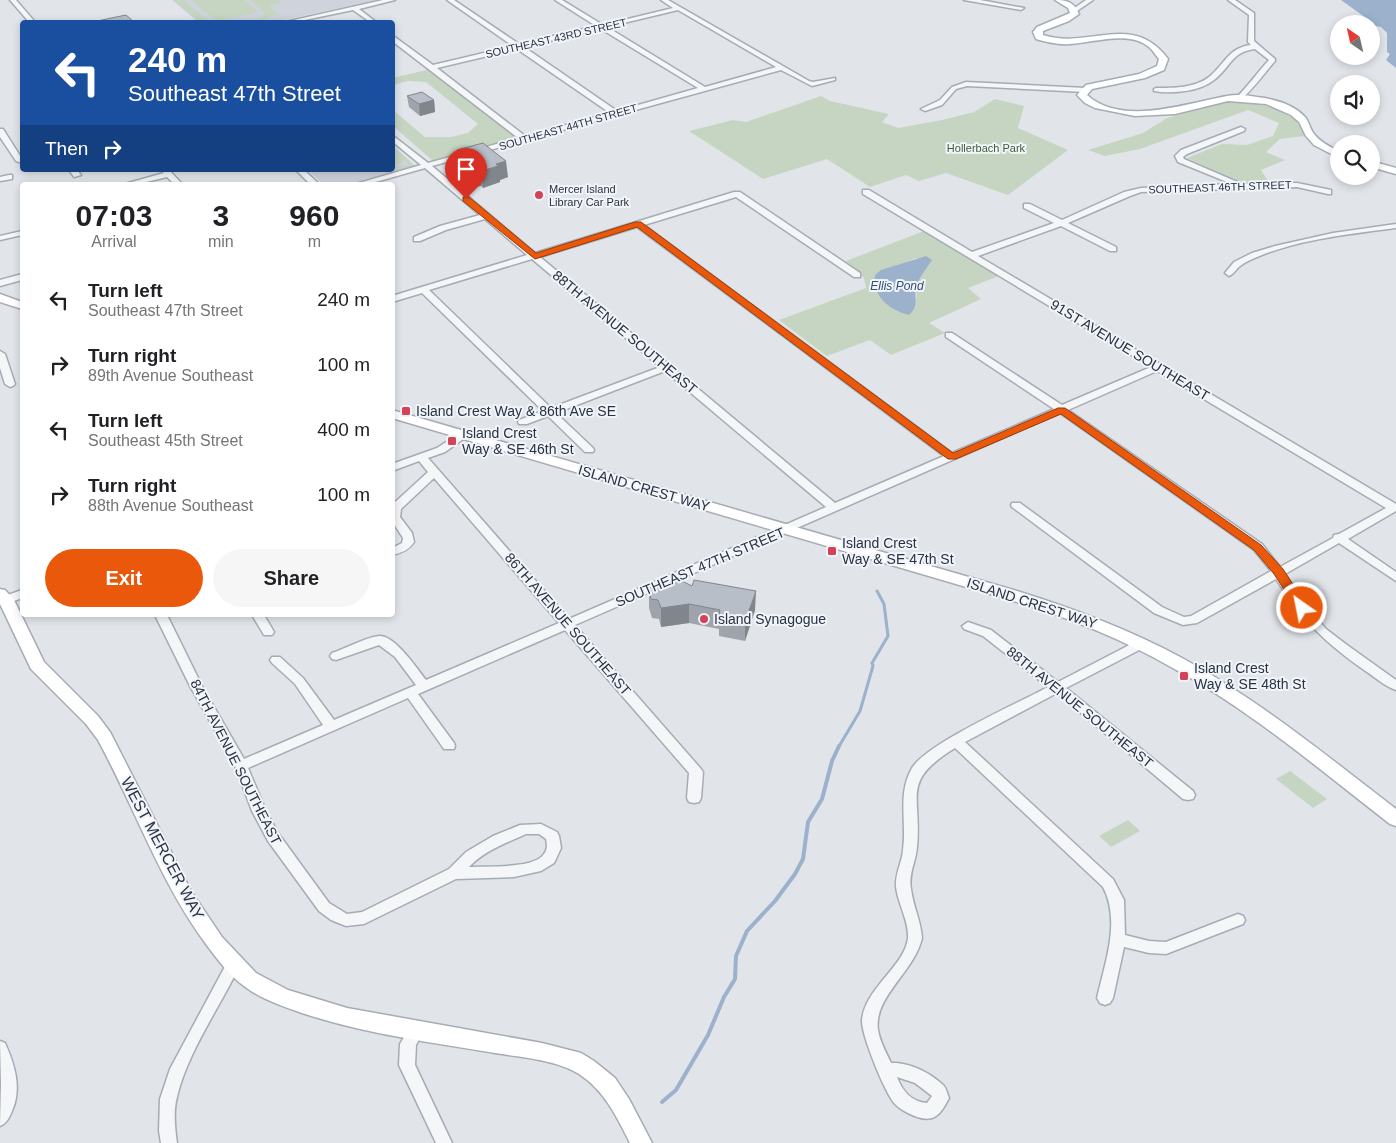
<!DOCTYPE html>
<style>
body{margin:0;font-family:Arial,sans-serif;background:#f6f6f6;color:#202124;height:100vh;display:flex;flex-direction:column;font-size:19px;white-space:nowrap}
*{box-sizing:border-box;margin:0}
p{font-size:16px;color:#757577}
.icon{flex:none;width:28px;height:28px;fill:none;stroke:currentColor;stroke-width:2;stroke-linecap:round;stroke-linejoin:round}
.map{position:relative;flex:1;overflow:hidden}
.drawer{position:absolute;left:20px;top:182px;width:375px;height:435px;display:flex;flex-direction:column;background:#fff;border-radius:5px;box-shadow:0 2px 8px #0003}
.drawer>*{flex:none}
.banner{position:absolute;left:20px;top:20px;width:375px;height:152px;border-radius:5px;box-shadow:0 2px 8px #0003;background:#1a4fa0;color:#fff;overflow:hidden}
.needle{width:32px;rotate:326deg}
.controls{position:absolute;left:1330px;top:15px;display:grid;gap:10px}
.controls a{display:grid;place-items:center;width:50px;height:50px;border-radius:50%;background:#fff;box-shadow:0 2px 8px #0003;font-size:25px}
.pin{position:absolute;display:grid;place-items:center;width:42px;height:42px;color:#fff;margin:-51px -21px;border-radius:50% 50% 50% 0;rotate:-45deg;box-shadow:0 0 5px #0007}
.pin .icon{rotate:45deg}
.me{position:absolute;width:55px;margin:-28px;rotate:327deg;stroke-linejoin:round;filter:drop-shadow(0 0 4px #0008)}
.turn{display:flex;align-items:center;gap:18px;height:105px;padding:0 25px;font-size:22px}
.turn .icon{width:65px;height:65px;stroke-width:2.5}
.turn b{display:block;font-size:35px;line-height:42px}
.then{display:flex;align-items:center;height:48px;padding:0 25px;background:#0003;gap:10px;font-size:19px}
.eta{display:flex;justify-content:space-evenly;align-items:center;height:85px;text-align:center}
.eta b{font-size:30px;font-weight:700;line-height:35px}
.action{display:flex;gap:10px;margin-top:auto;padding:10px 25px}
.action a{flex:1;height:58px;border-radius:30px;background:#ea580c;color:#fff;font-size:20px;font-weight:700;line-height:58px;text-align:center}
.action a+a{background:#f6f6f6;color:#202124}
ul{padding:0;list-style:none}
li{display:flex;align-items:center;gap:15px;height:65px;padding:0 25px}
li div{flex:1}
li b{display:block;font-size:19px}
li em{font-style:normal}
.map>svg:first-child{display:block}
</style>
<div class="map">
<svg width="1396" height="1143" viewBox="0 0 1396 1143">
<rect width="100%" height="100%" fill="#e1e5ea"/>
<!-- built -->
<g fill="#cfd4dc">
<path d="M172 0H377L273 22H198Z"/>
<path d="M393 146 415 166 346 185H324L308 170H392Z"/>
</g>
<!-- green -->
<g fill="#c6d5c2" fill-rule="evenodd">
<path d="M173 0H184L210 22H199Z"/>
<path d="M191 0H244L259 12 216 21Z"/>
<path d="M251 0H278L282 3 269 6 279 14C268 16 263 23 251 22L261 18 264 13Z"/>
<path d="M431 69 518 138 433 161 393 126V110L425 137H451L468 133 478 124 426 82 408 81 393 85 392 78Z"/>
<path d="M821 96 830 101 889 114 882 122 898 128 942 120 974 112 995 99 1024 106 1018 128 1068 150 1008 195 946 173 919 181 906 175 870 187 827 159 763 179 689 131 733 120 746 122Z"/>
<path d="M1249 101 1274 108 1295 119 1305 136 1280 139 1266 152 1285 160 1261 170 1268 181 1241 182 1187 158 1222 144 1247 145 1273 136 1279 123 1248 110 1140 149 1105 156 1088 150 1143 133 1167 118 1225 102Z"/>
<path d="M393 146 415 166 386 172 384 170H392L393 167 410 165 405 160 402 161V163L393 166Z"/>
<path d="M924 231 999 276 968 288 981 299 929 323 945 333 891 355 870 340 827 356 779 320 866 288 864 278 846 261ZM916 258 931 261C923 272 914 285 917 299L896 267Z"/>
<path d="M1290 771 1327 799 1313 808 1276 779Z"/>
<path d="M1128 820 1140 831 1111 847 1099 836Z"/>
</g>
<!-- water -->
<g fill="#9bb1cc">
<path d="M1341 0H1396V68L1386 60 1390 54 1387 52V33L1381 27 1371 25 1369 20Z"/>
<path d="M926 256 932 260C926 269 918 279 916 289 914 300 919 306 909 315 890 310 872 297 875 275L881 270Z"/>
</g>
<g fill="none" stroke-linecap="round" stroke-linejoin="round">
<!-- stream-far1 -->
<path stroke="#9bb1cc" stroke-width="3" d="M838 748 860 711 873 666 872 663 888 636 884 604 877 591"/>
<!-- stream -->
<path stroke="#9bb1cc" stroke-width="4" d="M662 1102 676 1090 708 1035 724 997 735 979 736 956 747 931 775 901 795 874 803 859 808 822 822 799 832 761 839 746"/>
<!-- street casing -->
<g stroke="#a6acb5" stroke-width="3">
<g id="street">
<path d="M10 0H16L35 22H29Z"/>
<path d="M383 0H395L359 9 376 22H370L353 10 295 22H285Z"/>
<path d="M447 0H454L519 44 596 26 555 0H562L603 25 673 8 661 0H668L809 81 813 82 835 78V80L812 86 781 70 432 166 535 253 734 192H740L860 273V277H854L736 197 644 225 952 453 1054 409 946 337V333H952L1062 405 1151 367 863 194V190H869L972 252 1054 223 1024 208V204H1030L1062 220 1124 192 1141 188 1232 184 1178 162 1175 156 1181 150 1241 127 1245 129 1244 131 1187 154 1183 157 1184 159 1242 184 1297 183 1331 190V194H1328L1297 187 1141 192 1130 196 1068 223 1116 247V251H1110L1061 226 978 256 1396 504V511L1348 539 1396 572V581L1339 543 1285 574 1310 610 1326 629 1347 645 1396 680V690C1386 687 1376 678 1367 672 1324 642 1304 622 1276 579L1197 623 1183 625 1154 613 1012 507 1011 505 1012 503H1020L1162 607 1184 617 1191 616 1271 571 1254 550 1060 413 575 625 701 769 703 772 701 798 699 802 694 803 689 802 687 798 689 773 565 630 418 694 454 743 455 746 454 749H444L408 698 248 768 266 811 278 833 329 903 347 914 362 912 449 869 466 852 493 836 520 825 541 824 557 832 559 836 561 848 556 859 554 863 541 871 514 877 456 879 364 924 346 926 331 920 319 911 268 841 252 811 235 766 190 686 155 615H167L202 686 244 759 323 725 295 684 272 663 270 660 272 657H280L303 678 334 720 416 685 395 657 379 645 336 660 332 659 330 656 332 653C347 648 364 638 379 636 394 634 418 670 426 680L559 623 434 478 401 509 400 517 412 533 414 542C409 550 402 553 392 555V548L402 543 403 538 392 521V505L428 472 419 461 392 471V464L437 448 460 433H468L469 435 445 452 428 458 569 619 826 507 665 371 556 413 593 448 594 450 593 452H585L548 416 527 424H519L518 422 519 420 543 411 422 293 392 302V296L527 255 485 219 446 230 420 241H414V237L440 226 480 215 425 168 365 185H352L421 165 392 141V135L428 163 518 138 392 41V35L433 65 513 46ZM678 10 776 67 705 87 607 27ZM601 29 698 88 617 111 524 47ZM517 49 610 113 525 136 437 68ZM637 227 944 456 835 503 540 257ZM532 259 660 367 551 408 429 290ZM1157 371 1386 508 1339 534 1334 535 1333 538 1280 567 1262 544 1068 410ZM526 834H539L546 839C547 844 548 849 544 854 534 869 487 866 469 867 484 851 506 843 526 834Z"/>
<path d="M964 0H980L1024 8 1021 10Z"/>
<path d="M1086 0H1093L1077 11H1073V9Z"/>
<path d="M1228 0H1235L1254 13V41L1275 59V61C1266 71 1249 95 1239 100L1237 99V97C1248 86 1258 72 1269 60L1255 49C1231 52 1231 67 1214 80 1199 92 1171 94 1154 91V89L1156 88C1173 88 1195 88 1209 77 1224 65 1229 47 1251 45L1248 42 1249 15Z"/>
<path d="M966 82 1085 88 1088 90 1085 92 967 86 956 89 942 105 925 111 921 109 940 100 952 87Z"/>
<path d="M0 129H3L22 159V163L16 161 0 137Z"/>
<path d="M69 170H77L81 175 74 177Z"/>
<path d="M161 170H169L183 185H175L167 177 134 185H121L164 173Z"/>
<path d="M296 170H304L320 185H311Z"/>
<path d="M9 175H12V179L0 181V177Z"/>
<path d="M1396 224V228C1350 234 1300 239 1257 257 1252 259 1245 262 1240 266 1236 269 1234 274 1229 276L1225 273 1234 262 1252 253 1275 246 1333 233Z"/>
<path d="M22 231V235L0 240V236Z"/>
<path d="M22 274V280L0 286V280Z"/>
<path d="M0 351 5 354 15 384 13 386 10 387 5 384 0 368Z"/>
<path d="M22 590V598L6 604 0 600 2 597Z"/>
<path d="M252 615H264L274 632 272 635H264Z"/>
<path d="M968 622 991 630 1058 682 1137 641H1145L1147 644 1145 647 1066 688 1193 791 1195 795 1193 799 1188 800 1183 799 1057 693 965 742 1113 879 1124 900 1125 935 1149 941 1166 942 1238 914 1243 916 1245 920 1243 924 1166 954 1149 953 1124 947 1113 998 1110 1003 1105 1005 1100 1003 1097 998C1105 963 1121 921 1103 887L955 748C900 782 922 794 917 847 916 862 908 874 911 889 913 906 921 921 922 938 915 971 873 997 878 1030 880 1042 886 1052 891 1063 908 1062 929 1072 942 1084 946 1087 947 1093 949 1098 946 1104 941 1113 936 1116 925 1124 903 1112 895 1104 885 1093 861 1034 862 1020 865 988 905 966 908 938 909 921 898 904 896 887 895 873 902 863 903 850 907 822 897 794 912 768 928 743 1018 703 1048 687L983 636 964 629 962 626ZM897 1077 915 1083 932 1096 927 1103C912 1102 902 1091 897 1077Z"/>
<path d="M234 957 239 959 241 963C221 1005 187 1053 177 1097 173 1111 175 1129 177 1143H161L159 1131 160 1099 170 1069 229 959Z"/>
<path d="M415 1025 420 1027 423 1032 416 1045 415 1065 452 1143H436L399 1065 400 1044 410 1027Z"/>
<path d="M0 1041 5 1043C15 1065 22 1089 12 1111 9 1118 7 1123 0 1126L1 1083Z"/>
</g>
</g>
<!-- secondary casing -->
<g stroke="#a6acb5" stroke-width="3">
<g id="secondary">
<path d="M1055 0C1067 0 1074 2 1079 14L1069 21 1043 31V35C1089 50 1132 11 1168 59L1164 70 1145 78 1092 89 1087 95C1123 127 1187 103 1227 96 1236 94 1247 95 1257 97 1274 99 1293 104 1305 117 1309 122 1310 129 1314 134 1320 142 1330 147 1339 151V158L1314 145 1306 136 1299 122 1291 115 1266 104 1228 101 1175 114 1135 116 1095 108 1085 103 1077 95 1086 85 1139 74 1157 66 1159 59C1156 56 1153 50 1149 47 1128 30 1094 43 1070 44 1058 45 1047 42 1036 39L1033 32 1037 27 1070 13 1068 8Z"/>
<path d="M1371 161 1396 168V174L1371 167Z"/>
<path d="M0 294 22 302V309L0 302Z"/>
<path d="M392 410 1017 591C1075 609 1130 630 1182 658 1259 700 1327 756 1396 809V826L1390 824C1319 769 1250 710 1171 667 1119 637 1064 616 1007 599L392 418Z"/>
<path d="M0 589 5 590 14 600 44 662 98 716 110 732 191 891 222 937 256 973 288 990 347 1008 542 1043 581 1053 594 1061 615 1078 629 1099 652 1143H630C617 1117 604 1090 579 1074 558 1060 520 1057 495 1053 430 1042 365 1034 302 1013 282 1006 261 999 244 986 229 975 217 959 206 944 160 882 135 808 98 740L86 724 31 669 0 604Z"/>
</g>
</g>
<!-- street -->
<use href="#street" fill="#f4f6f8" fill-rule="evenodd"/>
<!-- secondary -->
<use href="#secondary" fill="#fff" fill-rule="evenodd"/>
</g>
<!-- wall -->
<g fill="#9ea3ac">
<path d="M407 96 434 100 435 112 420 116 409 107Z"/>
<path d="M457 150 508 177 500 180V182L483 188 481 186 471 187 455 175 452 154 457 152Z"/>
<path d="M666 582 692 586 755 610 745 641 719 636V629L689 623 661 627 659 619 652 618 649 608V589Z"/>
</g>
<!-- shaded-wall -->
<g fill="#81858c">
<path d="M434 100 435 112 420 116 419 104Z"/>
<path d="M506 161 508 177 500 180V182L483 188 482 171 496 164Z"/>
<path d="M479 169 481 186 471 187 470 171Z"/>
<path d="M756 591 755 610 745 641V622Z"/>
<path d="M689 604V623L661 627V608Z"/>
</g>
<!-- building -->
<g fill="#b8bec8" stroke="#81858c">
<path d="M126 15 134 22H99L97 21Z"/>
<path d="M422 92 434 100 419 104 407 96Z"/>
<path d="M483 143 506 161 496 164 498 166 482 171 479 169 470 171 453 159 457 158 452 154 459 152 457 150Z"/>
<path d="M674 577 692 586 694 580 756 591 745 622 719 617 720 610 689 604 661 608 658 600 651 599 649 589 659 581 666 582Z"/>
</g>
<!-- route -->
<path fill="#ea580c" stroke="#983908" d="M463 197H469L536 253 635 222H641L953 453 1058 408H1065L1261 545 1283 569 1308 608 1306 611H1298L1274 574 1254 550 1061 414 956 459H948L637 227 535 259 463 201Z"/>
<!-- markers -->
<g fill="#d34255" stroke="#f1f4f8" stroke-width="2">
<circle cx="539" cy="195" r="5"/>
<rect x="401" y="406" width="10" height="10" rx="2.5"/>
<rect x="447" y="436" width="10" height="10" rx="2.5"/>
<rect x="827" y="546" width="10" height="10" rx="2.5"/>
<circle cx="704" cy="619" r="5"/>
<rect x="1179" y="671" width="10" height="10" rx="2.5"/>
</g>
<g text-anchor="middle" stroke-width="4" stroke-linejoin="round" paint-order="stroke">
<!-- far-street labels -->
<g font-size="11" fill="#293243" stroke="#f1f4f8">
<text transform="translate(556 38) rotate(-13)" y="4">SOUTHEAST 43RD STREET</text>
<text transform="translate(568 127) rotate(-16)" y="4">SOUTHEAST 44TH STREET</text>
<text transform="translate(1220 187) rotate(-2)" y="4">SOUTHEAST 46TH STREET</text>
</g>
<!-- far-park labels -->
<g font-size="11" fill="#3c5f36" stroke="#f1f4f8">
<text x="986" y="152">Hollerbach Park</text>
</g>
<!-- far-poi labels -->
<g font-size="11" fill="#293243" stroke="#f1f4f8" text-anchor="start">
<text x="549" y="193">Mercer Island<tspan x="549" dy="13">Library Car Park</tspan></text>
</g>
<!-- far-water labels -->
<g font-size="12" font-style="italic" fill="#314f79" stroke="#f1f4f8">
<text x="897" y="290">Ellis Pond</text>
</g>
<!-- street labels -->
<g font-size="14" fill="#293243" stroke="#f1f4f8">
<text transform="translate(625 332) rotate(40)" y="5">88TH AVENUE SOUTHEAST</text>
<text transform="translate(1130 350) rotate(31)" y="5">91ST AVENUE SOUTHEAST</text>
<text transform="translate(644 488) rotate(16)" y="5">ISLAND CREST WAY</text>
<text transform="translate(700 567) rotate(-23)" y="5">SOUTHEAST 47TH STREET</text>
<text transform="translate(1032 603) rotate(18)" y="5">ISLAND CREST WAY</text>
<text transform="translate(568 624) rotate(49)" y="5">86TH AVENUE SOUTHEAST</text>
<text transform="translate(1080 707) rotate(39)" y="5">88TH AVENUE SOUTHEAST</text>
<text transform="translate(236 762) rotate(63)" y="5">84TH AVENUE SOUTHEAST</text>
</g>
<!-- poi labels -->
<g font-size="14" fill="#293243" stroke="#f1f4f8" text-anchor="start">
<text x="416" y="416">Island Crest Way &amp; 86th Ave SE</text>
<text x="462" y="438">Island Crest<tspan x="462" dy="16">Way &amp; SE 46th St</tspan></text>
<text x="842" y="548">Island Crest<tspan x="842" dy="16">Way &amp; SE 47th St</tspan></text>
<text x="714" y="624">Island Synagogue</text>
<text x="1194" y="673">Island Crest<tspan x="1194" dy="16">Way &amp; SE 48th St</tspan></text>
</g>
<!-- near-street labels -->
<g font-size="16" fill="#293243" stroke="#f1f4f8">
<text transform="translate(163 848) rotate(62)" y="6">WEST MERCER WAY</text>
</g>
</g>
</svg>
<div class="controls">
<a><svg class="needle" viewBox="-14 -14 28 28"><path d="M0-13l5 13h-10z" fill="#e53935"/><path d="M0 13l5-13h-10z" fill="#757577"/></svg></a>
<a><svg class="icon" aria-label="sound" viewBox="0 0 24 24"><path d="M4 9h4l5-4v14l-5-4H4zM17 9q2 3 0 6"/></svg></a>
<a><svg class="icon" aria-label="search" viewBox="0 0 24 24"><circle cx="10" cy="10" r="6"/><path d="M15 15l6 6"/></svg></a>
</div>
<div class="pin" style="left:466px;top:199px;background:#d93025"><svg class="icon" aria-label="arrive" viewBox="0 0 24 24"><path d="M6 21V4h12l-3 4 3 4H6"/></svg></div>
<svg class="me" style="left:1302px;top:608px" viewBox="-20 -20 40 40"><circle r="17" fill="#ea580c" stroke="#fff" stroke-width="3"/><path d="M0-11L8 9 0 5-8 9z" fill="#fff"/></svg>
<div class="banner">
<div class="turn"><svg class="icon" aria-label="left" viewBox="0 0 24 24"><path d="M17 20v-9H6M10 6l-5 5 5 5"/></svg><div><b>240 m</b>Southeast 47th Street</div></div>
<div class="then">Then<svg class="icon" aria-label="right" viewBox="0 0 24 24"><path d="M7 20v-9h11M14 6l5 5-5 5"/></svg></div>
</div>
<section class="drawer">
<div class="eta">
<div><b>07:03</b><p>Arrival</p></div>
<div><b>3</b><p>min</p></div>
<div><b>960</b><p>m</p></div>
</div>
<ul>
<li><svg class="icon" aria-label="left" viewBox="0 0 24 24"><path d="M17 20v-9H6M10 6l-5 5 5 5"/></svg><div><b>Turn left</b><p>Southeast 47th Street</p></div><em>240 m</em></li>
<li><svg class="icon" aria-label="right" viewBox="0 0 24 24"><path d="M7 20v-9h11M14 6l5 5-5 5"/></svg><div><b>Turn right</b><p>89th Avenue Southeast</p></div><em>100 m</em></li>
<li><svg class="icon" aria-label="left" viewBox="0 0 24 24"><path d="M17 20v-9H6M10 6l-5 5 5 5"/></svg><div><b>Turn left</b><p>Southeast 45th Street</p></div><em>400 m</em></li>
<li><svg class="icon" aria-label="right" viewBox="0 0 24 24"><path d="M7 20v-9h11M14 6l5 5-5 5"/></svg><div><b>Turn right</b><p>88th Avenue Southeast</p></div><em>100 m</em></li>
</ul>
<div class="action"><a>Exit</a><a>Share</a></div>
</section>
</div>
